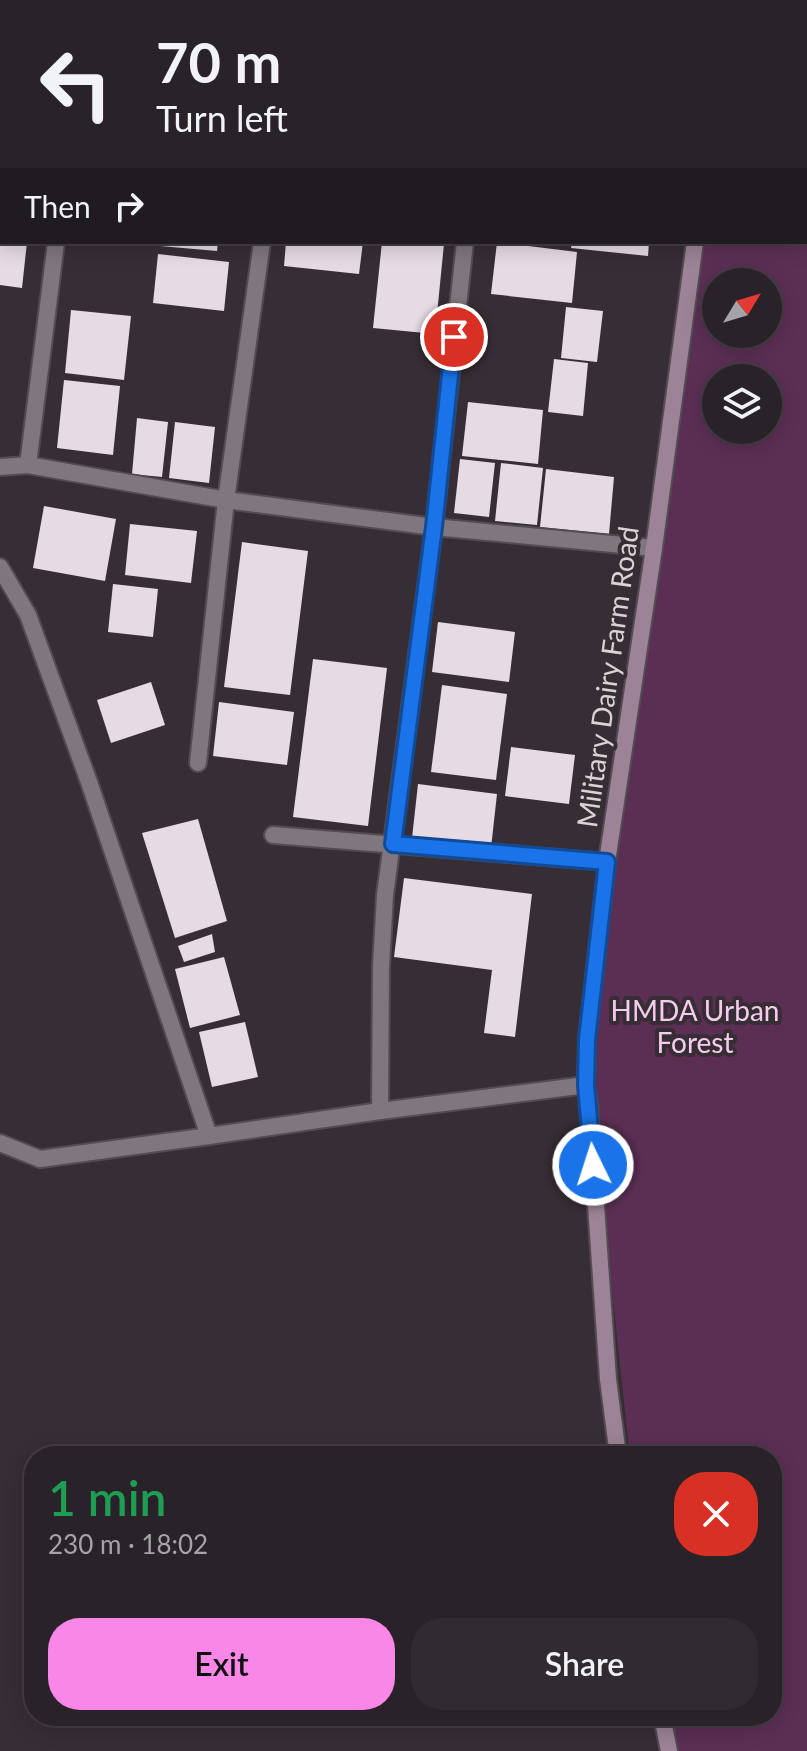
<!DOCTYPE html>
<meta charset="utf-8">
<style>
body{margin:0;font-family:Lato,sans-serif;background:#312a30;color:#f1f3f6;height:100vh;display:flex;flex-direction:column;font-size:30px;white-space:nowrap}
*{box-sizing:border-box;margin:0}
p{font-size:26px;color:#a5a4a8}
.icon{flex:none;width:44px;height:44px;fill:none;stroke:currentColor;stroke-width:2;stroke-linecap:round;stroke-linejoin:round}
.map{position:relative;flex:1;overflow:hidden}
.details{position:absolute;left:24px;top:1446px;width:758px;height:280px;display:flex;flex-direction:column;background:#292228;border-radius:32px;box-shadow:0 4px 20px #0003,0 0 0 2px #453f45}
.details>*{flex:none}
.hud{position:absolute;left:0px;top:0px;width:808px;height:244px;box-shadow:0 4px 20px #0003,0 0 0 2px #453f45;background:#292228;color:#f1f3f6;overflow:hidden}
.needle{width:52px;rotate:52deg}
.tools{position:absolute;left:702px;top:268px;display:grid;gap:16px}
.tools a{display:grid;place-items:center;width:80px;height:80px;border-radius:50%;background:#292228;box-shadow:0 4px 20px #0003,0 0 0 2px #453f45;font-size:40px}
.pin{position:absolute;display:grid;place-items:center;width:68px;height:68px;color:#fff;margin:-34px;border:4px solid #fff;border-radius:50%;box-shadow:0 2px 8px #0007}
.me{position:absolute;width:88px;margin:-44px;rotate:356deg;stroke-linejoin:round;filter:drop-shadow(0 0 6px #0008)}
.turn{display:flex;align-items:center;gap:28px;height:168px;padding:0 24px;font-size:36px}
.turn .icon{width:104px;height:104px;stroke-width:2.5}
.turn b{display:block;font-size:56px;line-height:68px}
.then{display:flex;align-items:center;height:76px;padding:0 24px;background:#0003;gap:16px;font-size:30px}
.round{display:grid;place-items:center;flex:none;width:84px;height:84px;border-radius:32px;background:#312a30}
.overview{display:flex;align-items:center;justify-content:space-between;height:136px;padding:0 24px}
h1{font-size:48px;font-weight:600;line-height:60px;color:#1e9e55}
.action{display:flex;gap:16px;margin-top:auto;padding:16px 24px}
.action a{flex:1;height:92px;border-radius:32px;background:#f987e8;color:#111;font-size:32px;font-weight:600;line-height:92px;text-align:center}
.action a+a{background:#312a30;color:#f1f3f6}
.map>svg:first-child{display:block}
</style>
<div class="map">
<svg width="807" height="1751" viewBox="0 0 807 1751">
<rect width="100%" height="100%" fill="#372e35"/>
<!-- green -->
<path fill="#5b2f54" fill-rule="evenodd" d="M725 0H807V1751H671L665 1716H772V1456H630L589 1079 582 1039 598 865 646 557 691 242H806V2H724ZM716 282H768V334H716ZM716 378H768V430H716Z"/>
<!-- building -->
<g fill="#e6dae3">
<path d="M0 242H27L22 288 0 285Z"/>
<path d="M160 242H218L217 251 160 246Z"/>
<path d="M286 242H363L359 274 284 266Z"/>
<path d="M382 242 444 244 435 334 373 328Z"/>
<path d="M497 242 577 252 572 303 491 294Z"/>
<path d="M572 242H649L648 256 571 248Z"/>
<path d="M158 254 229 262 224 311 153 303Z"/>
<path d="M566 307 603 311 597 362 561 358Z"/>
<path d="M71 310 131 316 124 380 65 373Z"/>
<path d="M554 359 588 363 583 416 548 412Z"/>
<path d="M64 380 120 386 113 455 57 448Z"/>
<path d="M468 402 543 410 538 464 462 456Z"/>
<path d="M137 418 168 422 162 477 132 474Z"/>
<path d="M175 422 215 427 209 483 169 478Z"/>
<path d="M460 459 495 463 489 517 454 513Z"/>
<path d="M501 463 543 468 537 525 495 521Z"/>
<path d="M546 469 614 477 609 534 540 527Z"/>
<path d="M44 506 116 519 105 581 33 568Z"/>
<path d="M130 524 197 531 191 583 125 575Z"/>
<path d="M242 542 308 551 290 695 224 687Z"/>
<path d="M113 584 158 589 153 637 108 632Z"/>
<path d="M438 622 515 632 509 682 432 672Z"/>
<path d="M313 659 387 668 368 826 293 817Z"/>
<path d="M151 682 165 725 111 743 97 700Z"/>
<path d="M442 685 507 694 496 780 431 772Z"/>
<path d="M219 702 294 712 287 765 213 756Z"/>
<path d="M511 747 575 755 569 804 505 796Z"/>
<path d="M418 784 497 794 491 848 412 838Z"/>
<path d="M198 819 227 921 175 938 142 833Z"/>
<path d="M404 878 532 894 515 1037 484 1033 492 970 394 957Z"/>
<path d="M212 934 215 952 184 962 178 946Z"/>
<path d="M224 957 240 1015 190 1028 175 969Z"/>
<path d="M245 1022 258 1077 212 1087 199 1032Z"/>
</g>
<g fill="none" stroke-linecap="round" stroke-linejoin="round">
<!-- minor casing -->
<g stroke="#524b51" stroke-width="20">
<g id="minor">
<path d="M86 2V0"/>
<path d="M299 2V0"/>
<path d="M495 2V0"/>
<path d="M28 465 56 242"/>
<path d="M0 467 28 465 226 500 434 527 654 548"/>
<path d="M0 567 28 615 89 782 209 1136 380 1111 586 1085"/>
<path d="M198 763 226 500 262 242"/>
<path d="M273 835 607 862"/>
<path d="M380 1111 381 966 385 895 434 527 465 242"/>
<path d="M0 1143 40 1159 209 1136"/>
</g>
</g>
<!-- secondary casing -->
<g stroke="#524b51" stroke-width="20">
<g id="secondary">
<path d="M732 2V0"/>
<path d="M618 1456 608 1379 589 1104 586 1085 587 1040 607 862 654 548 695 242"/>
<path d="M662 1716 669 1751"/>
</g>
</g>
<!-- minor -->
<use href="#minor" stroke="#80767e" stroke-width="16"/>
<!-- secondary -->
<use href="#secondary" stroke="#9c8397" stroke-width="16"/>
</g>
<g fill="none" stroke-linecap="round" stroke-linejoin="round">
<!-- route casing -->
<g stroke="#114b97" stroke-width="20">
<path id="route" d="M454 337 434 527 393 844 607 862 587 1040 586 1085 593 1165"/>
</g>
<!-- route -->
<use href="#route" stroke="#1a73e8" stroke-width="14"/>
</g>
<g text-anchor="middle" stroke-width="8" stroke-linejoin="round" paint-order="stroke">
<!-- street labels -->
<g font-size="28" fill="#d9d3d8" stroke="#372e35">
<text transform="translate(608 677) rotate(-82)" y="10">Military Dairy Farm Road</text>
</g>
<!-- park labels -->
<g font-size="28" fill="#f5cced" stroke="#372e35">
<text x="695" y="1021">HMDA Urban<tspan x="695" dy="32">Forest</tspan></text>
</g>
</g>
</svg>
<div class="tools">
<a><svg class="needle" viewBox="-14 -14 28 28"><path d="M0-13l5 13h-10z" fill="#e53935"/><path d="M0 13l5-13h-10z" fill="#a5a4a8"/></svg></a>
<a><svg class="icon" aria-label="layers" viewBox="0 0 24 24"><path d="M12 4l9 5-9 5-9-5zM3 14l9 5 9-5"/></svg></a>
</div>
<div class="pin" style="left:454px;top:337px;background:#d93025"><svg class="icon" aria-label="arrive" viewBox="0 0 24 24"><path d="M6 21V4h12l-3 4 3 4H6"/></svg></div>
<svg class="me" style="left:593px;top:1165px" viewBox="-20 -20 40 40"><circle r="17" fill="#1a73e8" stroke="#fff" stroke-width="3"/><path d="M0-11L8 9 0 5-8 9z" fill="#fff"/></svg>
<div class="hud">
<div class="turn"><svg class="icon" aria-label="left" viewBox="0 0 24 24"><path d="M17 20v-9H6M10 6l-5 5 5 5"/></svg><div><b>70 m</b>Turn left</div></div>
<div class="then">Then<svg class="icon" aria-label="right" viewBox="0 0 24 24"><path d="M7 20v-9h11M14 6l5 5-5 5"/></svg></div>
</div>
<section class="details">
<div class="overview"><div><h1>1 min</h1><p>230 m · 18:02</p></div><a class="round" style="background:#d93025;color:#fff"><svg class="icon" aria-label="close" viewBox="0 0 24 24"><path d="M6 6l12 12M18 6L6 18"/></svg></a></div>
<div class="action"><a>Exit</a><a>Share</a></div>
</section>
</div>
